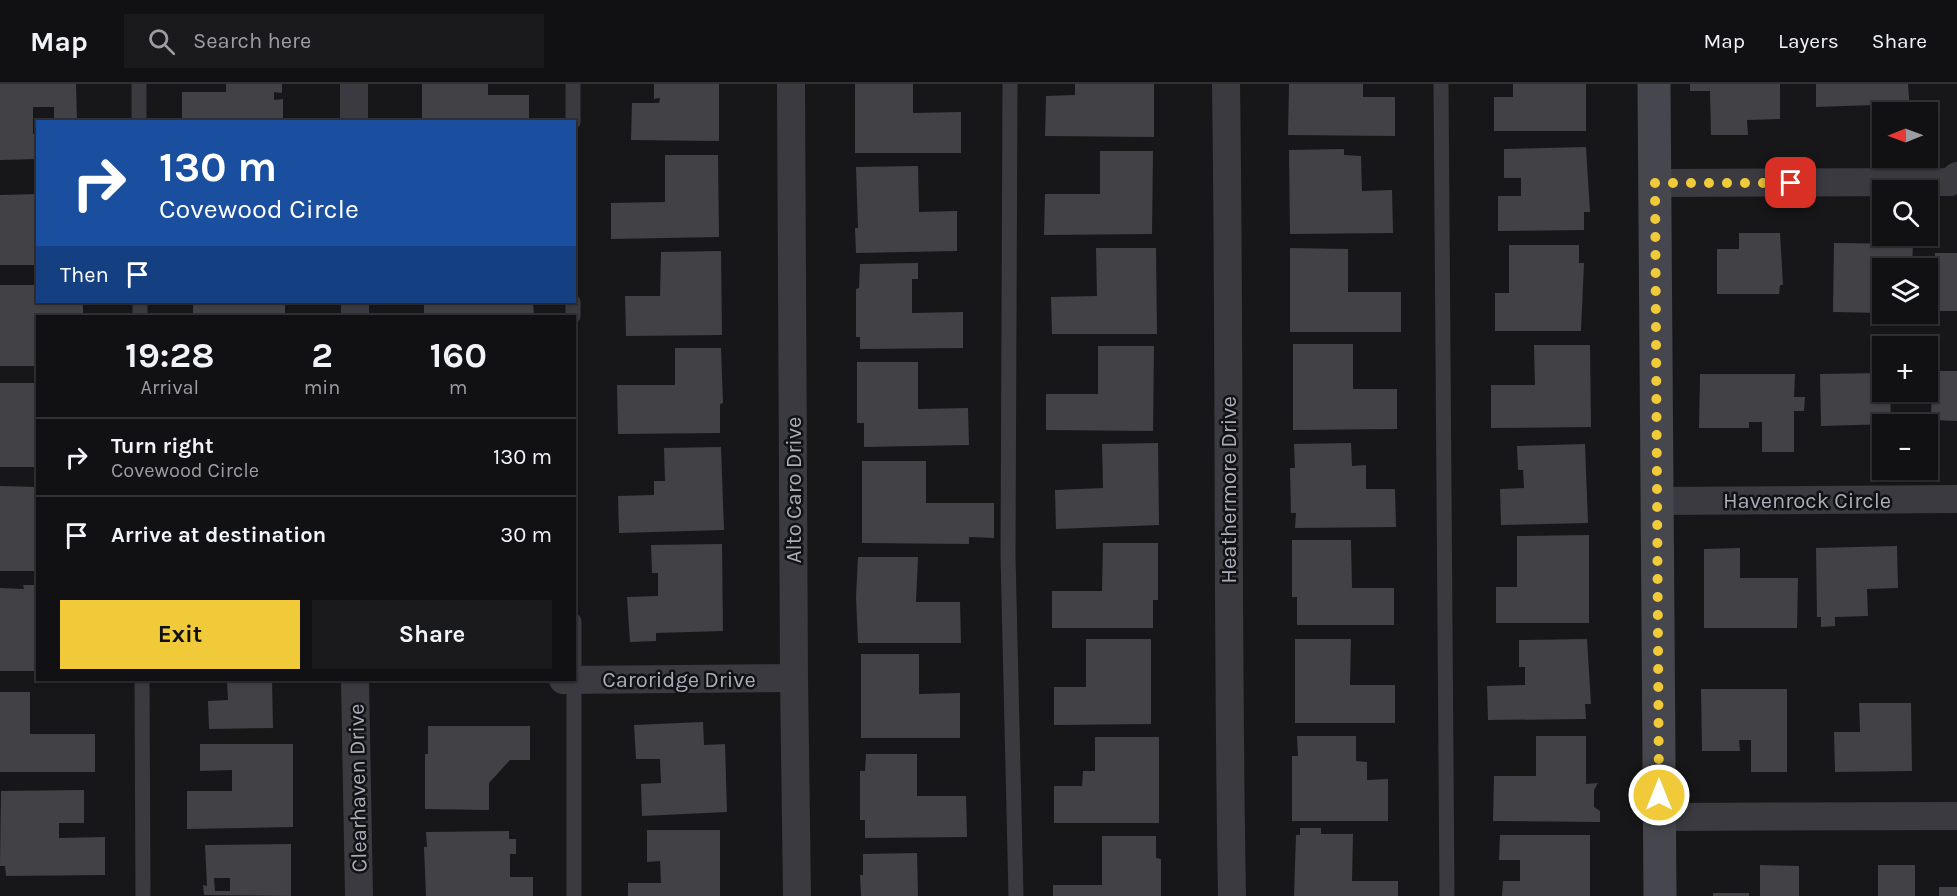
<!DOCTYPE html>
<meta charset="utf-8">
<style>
body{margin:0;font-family:Karla,sans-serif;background:#1a1a1c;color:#f1f3f6;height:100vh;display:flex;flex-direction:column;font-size:22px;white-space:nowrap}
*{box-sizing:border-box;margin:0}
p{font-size:20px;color:#9c9da0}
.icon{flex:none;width:33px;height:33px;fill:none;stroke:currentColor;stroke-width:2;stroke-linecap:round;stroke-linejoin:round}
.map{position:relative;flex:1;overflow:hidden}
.sheet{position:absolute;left:36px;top:231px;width:540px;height:366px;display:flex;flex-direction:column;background:#111113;border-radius:0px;box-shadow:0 2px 4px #0004,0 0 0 2px #303133}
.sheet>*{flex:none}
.hud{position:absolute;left:36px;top:36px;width:540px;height:183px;border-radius:0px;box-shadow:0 2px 4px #0004,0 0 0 2px #303133;background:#1a4fa0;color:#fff;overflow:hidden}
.needle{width:39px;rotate:269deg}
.controls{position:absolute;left:1872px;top:18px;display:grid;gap:12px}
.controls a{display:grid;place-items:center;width:66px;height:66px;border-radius:0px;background:#111113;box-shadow:0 2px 4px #0004,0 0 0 2px #303133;font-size:30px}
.pin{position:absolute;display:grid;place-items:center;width:51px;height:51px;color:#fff;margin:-26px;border-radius:12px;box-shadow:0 3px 9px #0006}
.me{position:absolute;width:66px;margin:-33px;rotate:0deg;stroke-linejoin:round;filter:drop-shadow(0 0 4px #0008)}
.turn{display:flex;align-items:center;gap:21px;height:126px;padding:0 24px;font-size:27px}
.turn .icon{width:78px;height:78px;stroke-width:2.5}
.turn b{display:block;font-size:42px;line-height:51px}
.then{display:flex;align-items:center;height:57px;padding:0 24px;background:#0003;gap:12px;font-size:22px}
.eta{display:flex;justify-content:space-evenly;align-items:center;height:102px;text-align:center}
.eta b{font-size:36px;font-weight:700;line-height:42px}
.primary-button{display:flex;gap:12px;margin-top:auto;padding:12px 24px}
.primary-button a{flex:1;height:69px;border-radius:0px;background:#f0ca39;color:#111;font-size:24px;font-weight:700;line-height:69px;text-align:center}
.primary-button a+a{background:#1a1a1c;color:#f1f3f6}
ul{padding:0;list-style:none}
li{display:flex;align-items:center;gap:18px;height:78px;padding:0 24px;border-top:2px solid #303133}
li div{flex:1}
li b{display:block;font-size:22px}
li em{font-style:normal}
header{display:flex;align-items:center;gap:36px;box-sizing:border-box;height:84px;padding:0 30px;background:#111113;border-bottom:2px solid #303133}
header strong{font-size:28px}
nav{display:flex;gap:33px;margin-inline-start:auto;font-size:21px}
.search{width:420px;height:54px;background:#1a1a1c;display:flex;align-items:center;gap:15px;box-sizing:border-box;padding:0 21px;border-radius:0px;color:#9c9da0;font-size:22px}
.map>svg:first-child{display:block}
</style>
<header>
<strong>Map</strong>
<div class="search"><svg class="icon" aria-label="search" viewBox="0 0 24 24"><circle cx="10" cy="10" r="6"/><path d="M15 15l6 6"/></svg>Search here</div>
<nav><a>Map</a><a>Layers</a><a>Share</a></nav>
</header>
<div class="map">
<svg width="1957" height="812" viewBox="0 0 1957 812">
<rect width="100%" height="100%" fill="#171719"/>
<!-- building -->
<g fill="#424146" fill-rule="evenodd">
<path d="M0 0H76L77 38H54V23H33V50H38V75L0 76Z"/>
<path d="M226 0H282V9L274 8V16L283 15V38H182V8H226Z"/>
<path d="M422 0H488V11H529V38H422Z"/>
<path d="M654 0H719V57L631 56 632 19H659L660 14 654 15Z"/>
<path d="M855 0H913V29L961 28V69H855Z"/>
<path d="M1075 0H1154V53L1045 52 1046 12 1075 11Z"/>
<path d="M1289 0H1363V13H1395V52L1288 51Z"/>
<path d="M1513 0H1586V47H1494V13H1513Z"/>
<path d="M1690 0H1780V35L1747 36 1748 51H1711L1710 7H1690Z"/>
<path d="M1816 0H1908L1910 28H1882V51H1874V21L1816 23Z"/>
<path d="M1586 63 1590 128H1584V146L1498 147V112H1521V94H1504V65Z"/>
<path d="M1344 65V71L1361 72 1362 107 1392 106 1393 149 1290 150 1289 66Z"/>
<path d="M1100 67H1153L1152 150 1044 151 1045 110H1100Z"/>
<path d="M665 71H718L719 153 611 155V119L665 118Z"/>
<path d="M918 82 919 128 957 127V167L856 169 855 144H858L856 83Z"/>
<path d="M38 110V181H0V111Z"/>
<path d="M1739 149H1780L1783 201H1780L1779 210H1717V165H1739Z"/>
<path d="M1834 159 1913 160 1912 184H1882V229L1833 228Z"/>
<path d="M1509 161H1579V179H1584L1581 247H1495V209H1509Z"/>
<path d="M1096 164H1156L1157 250H1052L1051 213 1097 212Z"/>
<path d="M1290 164 1348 165V208H1401V248H1290Z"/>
<path d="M721 167 722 251 626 252 625 212H660L661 168Z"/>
<rect x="1935" y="169" width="22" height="58"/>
<path d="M918 179V195H912V229L963 228V264L860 265V253H856V205L859 204 860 180Z"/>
<path d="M0 201H38V218H83V232H38V282H0Z"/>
<rect x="193" y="218" width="92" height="14"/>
<path d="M424 218H533L534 232H424Z"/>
<path d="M1293 260H1353V305H1397V345L1293 346Z"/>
<path d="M1534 261H1590L1591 343 1491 344V301H1535Z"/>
<path d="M1098 262H1154L1153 347 1046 346V310H1098Z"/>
<path d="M675 264H721L723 319 720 320V349L618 350 617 301H675Z"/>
<path d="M857 278H918V325L968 324 969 361 864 363V339H857Z"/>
<path d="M1932 287H1957V337L1931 336Z"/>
<path d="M1882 289V308H1890L1891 340 1821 342 1820 290Z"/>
<path d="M1700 290H1795L1794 313H1805L1804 327H1794V368H1762V338H1749V344H1699Z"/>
<rect x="0" y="299" width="38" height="84"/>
<path d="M1158 359 1159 441 1056 445 1055 406 1103 404 1102 360Z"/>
<path d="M1351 359 1352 382 1366 381V405H1395L1396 443 1295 444 1296 429H1291L1290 384H1295L1294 360Z"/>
<path d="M1585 360 1588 439 1501 441 1500 405 1524 404 1523 386H1518L1517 362Z"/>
<path d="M721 363 724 446 619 449 618 412 654 411V397H665L664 364Z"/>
<path d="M862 377H926V419H994V454L969 453V460L862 459Z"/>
<path d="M0 402 38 403V487H0Z"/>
<path d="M1589 451V539H1496V503H1517V452Z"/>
<path d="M1292 456H1351L1352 504H1394V541H1297V513H1292Z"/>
<path d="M1103 459H1158V516H1153V544H1052V507H1102Z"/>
<path d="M722 460 723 547 656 549V557L630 558 627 513 658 512V489H652L651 461Z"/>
<path d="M1897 462 1898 504 1867 505 1868 532 1835 533V542L1821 543V533H1817L1816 464Z"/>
<path d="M1740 464V494H1798L1797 544H1704V465Z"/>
<path d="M858 473H918L916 518H960L961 559H858L856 513Z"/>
<path d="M23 501H38V587H0V504L24 505Z"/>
<path d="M1086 555H1151V640L1054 641V603H1086Z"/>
<path d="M1295 555H1351L1350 601H1395V639H1295Z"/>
<path d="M1587 555 1591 620H1585L1586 635 1488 636 1487 602 1525 601V583H1519V556Z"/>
<path d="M861 570H919V610L960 609V654H861Z"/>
<path d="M227 596H272L273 644 209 645 208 617 228 616Z"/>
<path d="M1701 605H1787V688H1751V656H1739L1740 667H1702Z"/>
<path d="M0 608H30V650H95V688H0Z"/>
<path d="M1859 619H1911L1912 687 1835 688 1834 648H1860Z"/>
<path d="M703 638 704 661 725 660 727 728 642 732 641 700 661 699 660 675H636L634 641Z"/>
<path d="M428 642H530V676H510L489 699V726L425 725V670H428Z"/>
<path d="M1297 652H1356V677L1367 678V696L1388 695V737H1292V672H1298Z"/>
<path d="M1536 652H1586V700L1598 699 1594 706V723L1600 727V738L1493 737 1494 692H1536Z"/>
<path d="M1095 653H1159V739H1054V702H1082L1083 687H1095Z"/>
<path d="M200 660H293V743L187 745V707H232V686L200 687Z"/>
<path d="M866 670H917V712H966L967 753 865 754V736H860V687H865Z"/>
<path d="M84 706V739H59V754L105 753V791L6 792 5 782H0L1 707Z"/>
<path d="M1300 744H1321V750H1353L1352 797H1398V812H1294L1296 751H1300Z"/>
<path d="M647 746H720V812H628V799H661L660 777 647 778Z"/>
<path d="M509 747V755H516V770H510V793H533V812H426L424 763H427L426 748Z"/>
<path d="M1500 751H1590V812H1502L1503 797H1520V776H1499Z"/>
<path d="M1102 752H1156V774L1161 775V812H1053V801H1102Z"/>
<path d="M291 760V812L204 811 203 801 207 802 205 761ZM214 794H230V807H215Z"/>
<path d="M917 769 918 812H861L860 791H863V770Z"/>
<path d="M1760 781 1799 782V812H1760Z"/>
<rect x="1878" y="781" width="37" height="31"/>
<rect x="1939" y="803" width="18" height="9"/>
<rect x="1713" y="809" width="36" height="3"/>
</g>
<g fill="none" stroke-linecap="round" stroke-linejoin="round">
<!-- lane -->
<g stroke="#3a3a40" stroke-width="15">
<path d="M139 0V38"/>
<path d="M1010 0 1008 471 1016 812"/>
<path d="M1441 0 1447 812"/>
<path d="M573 38V0"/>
<path d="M140 218V232"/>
<path d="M573 232V218"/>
<path d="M142 596 143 812"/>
<path d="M574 812V537"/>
</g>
<!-- street -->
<g stroke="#3a3a40" stroke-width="28">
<path d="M354 0V38"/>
<path d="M791 0 794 594 797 812"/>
<path d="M1226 0C1230 271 1227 541 1232 812"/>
<path d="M1655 99 1950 98 1957 92"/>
<path d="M355 218V232"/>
<path d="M1657 417 1957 415"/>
<path d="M355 596 359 812"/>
<path d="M563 596 794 594"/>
<path d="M1660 733 1957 732"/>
</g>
<!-- secondary -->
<path stroke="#46474e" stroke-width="33" d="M1654 0 1660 812"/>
</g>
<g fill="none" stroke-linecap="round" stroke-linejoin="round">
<!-- route -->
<path stroke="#f0ca39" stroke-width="10" stroke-dasharray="0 18" d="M1659 711 1655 99H1791"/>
</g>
<g text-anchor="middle" stroke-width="5" stroke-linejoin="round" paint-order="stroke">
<!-- street labels -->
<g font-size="22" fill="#a9acb9" stroke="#121214">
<text transform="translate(793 406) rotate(-90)" y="8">Alto Caro Drive</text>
<text transform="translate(1228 406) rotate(-90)" y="8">Heathermore Drive</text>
<text x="1807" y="424">Havenrock Circle</text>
<text x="679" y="603">Caroridge Drive</text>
<text transform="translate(357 704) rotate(-91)" y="8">Clearhaven Drive</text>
</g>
</g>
</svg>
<div class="controls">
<a><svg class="needle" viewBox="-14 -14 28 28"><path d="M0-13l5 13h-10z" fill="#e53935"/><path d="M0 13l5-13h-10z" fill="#9c9da0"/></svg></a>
<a><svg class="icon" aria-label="search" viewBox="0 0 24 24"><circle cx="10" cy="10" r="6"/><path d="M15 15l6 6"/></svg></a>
<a><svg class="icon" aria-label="layers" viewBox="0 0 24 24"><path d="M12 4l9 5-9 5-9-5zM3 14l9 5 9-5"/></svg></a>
<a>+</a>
<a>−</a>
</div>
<div class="pin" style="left:1791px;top:99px;background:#d93025"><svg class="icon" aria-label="arrive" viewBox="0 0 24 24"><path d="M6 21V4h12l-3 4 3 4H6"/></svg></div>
<svg class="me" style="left:1659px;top:711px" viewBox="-20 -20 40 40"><circle r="17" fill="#f0ca39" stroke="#fff" stroke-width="3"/><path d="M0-11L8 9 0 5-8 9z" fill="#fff"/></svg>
<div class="hud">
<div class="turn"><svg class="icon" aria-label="right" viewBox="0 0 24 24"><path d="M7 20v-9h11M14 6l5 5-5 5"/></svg><div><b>130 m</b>Covewood Circle</div></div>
<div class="then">Then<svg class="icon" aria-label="arrive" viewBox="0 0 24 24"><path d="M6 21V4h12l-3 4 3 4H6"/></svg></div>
</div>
<section class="sheet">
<div class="eta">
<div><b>19:28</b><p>Arrival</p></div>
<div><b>2</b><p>min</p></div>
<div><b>160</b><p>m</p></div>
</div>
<ul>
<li><svg class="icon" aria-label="right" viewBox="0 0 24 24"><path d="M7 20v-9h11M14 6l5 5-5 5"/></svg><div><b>Turn right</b><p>Covewood Circle</p></div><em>130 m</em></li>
<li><svg class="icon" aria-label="arrive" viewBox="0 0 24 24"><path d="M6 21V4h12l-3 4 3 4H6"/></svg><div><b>Arrive at destination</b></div><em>30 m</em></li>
</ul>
<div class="primary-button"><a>Exit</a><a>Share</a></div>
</section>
</div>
